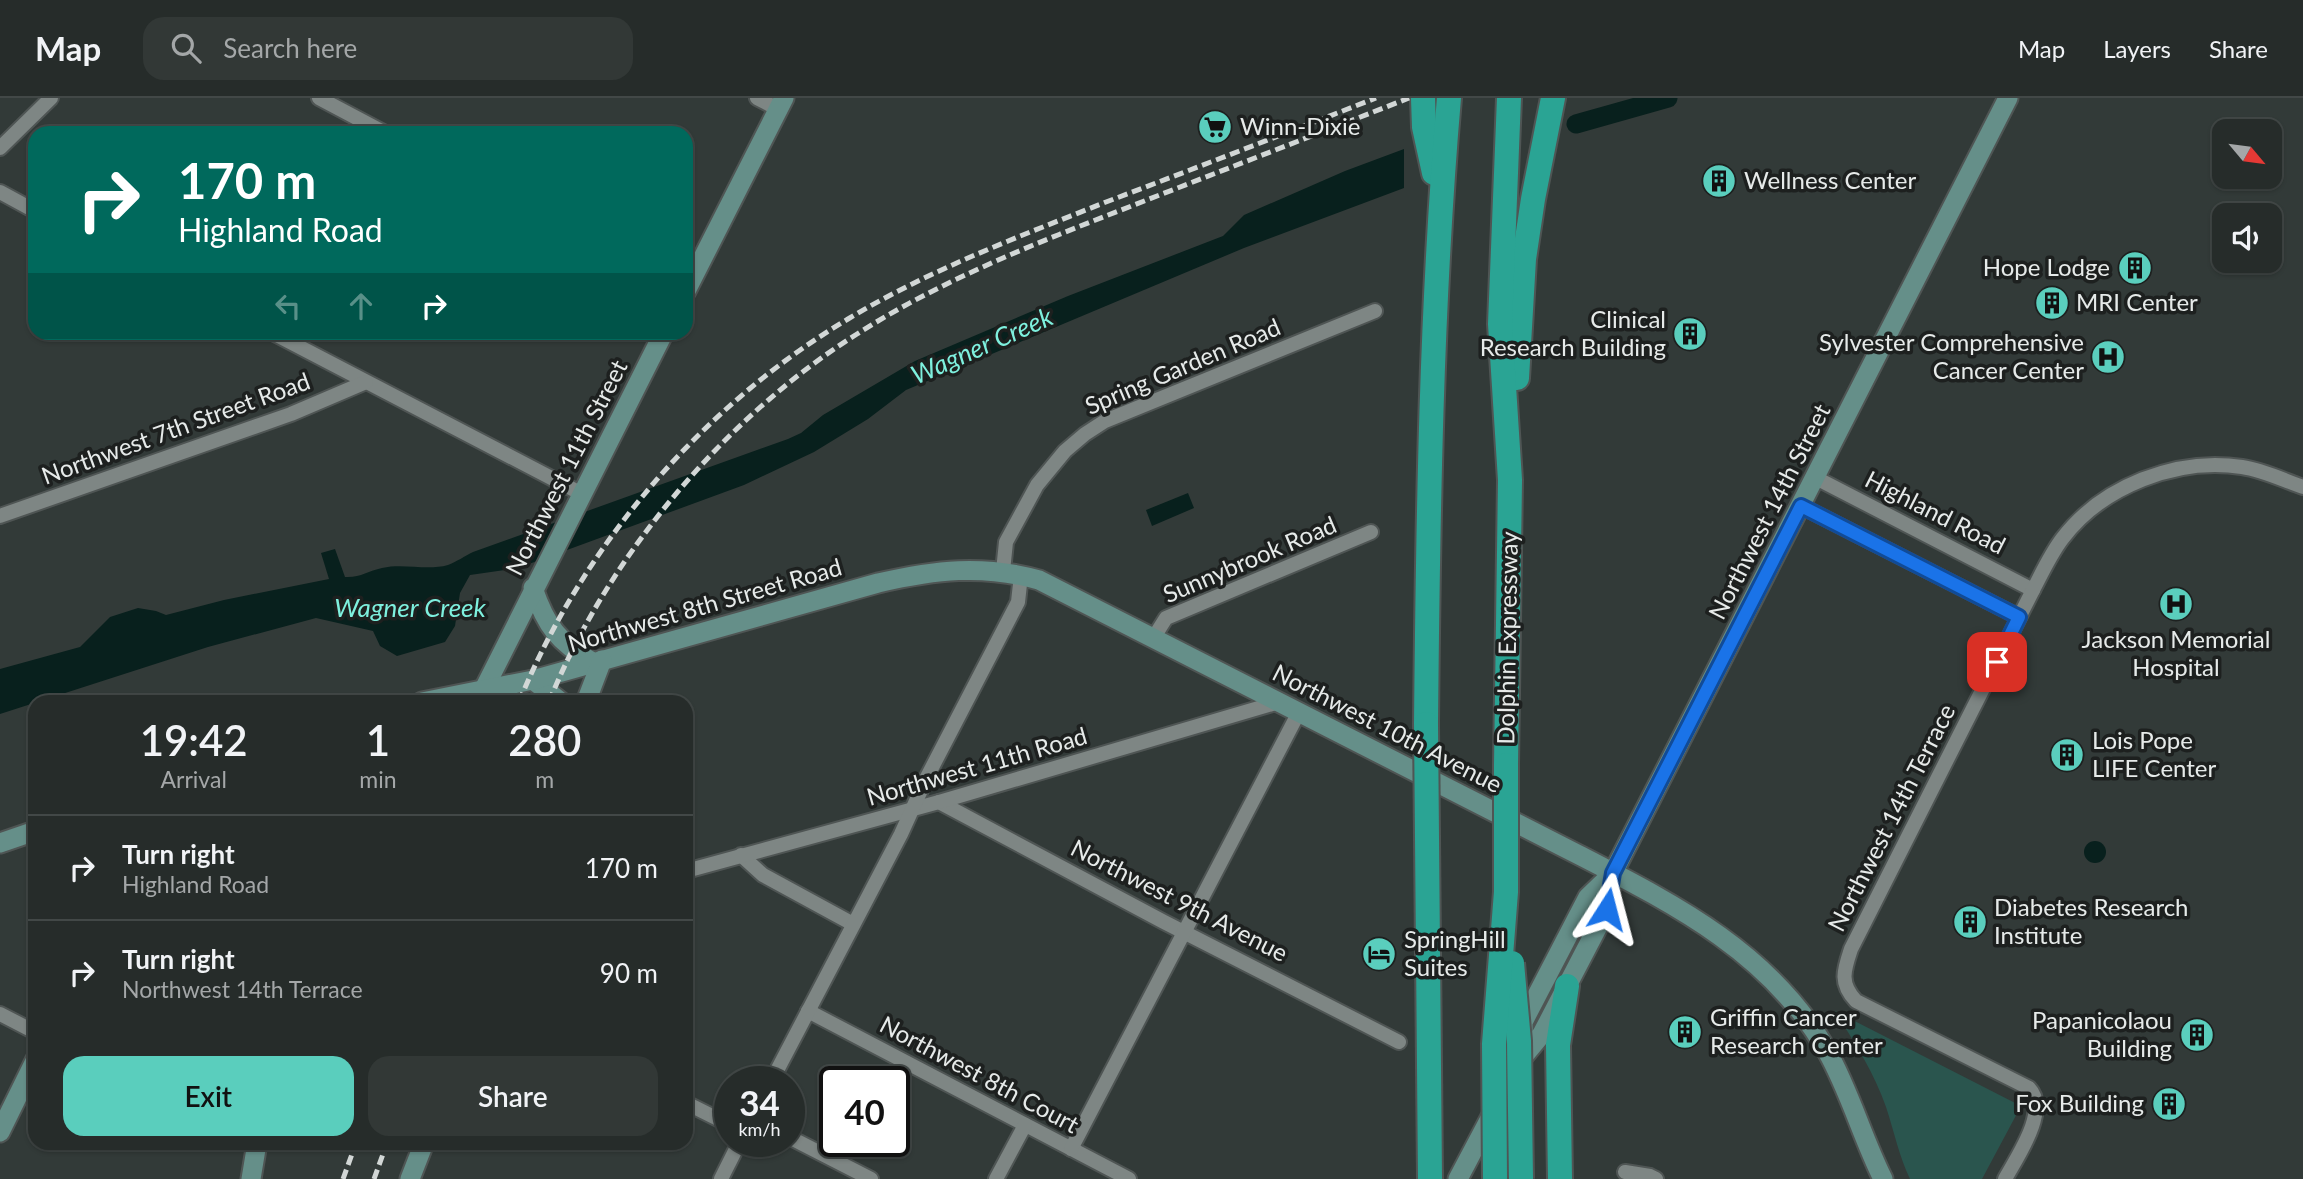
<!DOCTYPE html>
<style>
body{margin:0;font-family:Lato,sans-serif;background:#323836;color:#f1f3f6;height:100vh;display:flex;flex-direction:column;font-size:26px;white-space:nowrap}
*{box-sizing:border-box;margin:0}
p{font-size:23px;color:#a4a7a8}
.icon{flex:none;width:38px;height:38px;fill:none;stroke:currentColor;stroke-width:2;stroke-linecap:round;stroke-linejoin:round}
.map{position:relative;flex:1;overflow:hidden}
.side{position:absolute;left:28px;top:597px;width:665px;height:455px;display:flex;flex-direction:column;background:#262c2a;border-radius:21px;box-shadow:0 2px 5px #0004,0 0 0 2px #424847}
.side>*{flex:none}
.guide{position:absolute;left:28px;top:28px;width:665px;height:214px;border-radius:21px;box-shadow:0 2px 5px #0004,0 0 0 2px #424847;background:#00695c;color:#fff;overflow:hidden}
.needle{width:46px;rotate:119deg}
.tools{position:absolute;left:2212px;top:21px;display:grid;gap:14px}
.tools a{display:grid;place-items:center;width:70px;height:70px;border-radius:14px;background:#262c2a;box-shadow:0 2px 5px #0004,0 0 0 2px #424847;font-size:35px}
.speed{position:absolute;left:714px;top:968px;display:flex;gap:14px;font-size:35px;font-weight:700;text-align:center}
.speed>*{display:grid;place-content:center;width:91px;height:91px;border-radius:50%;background:#262c2a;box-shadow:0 2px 5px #0004,0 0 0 2px #424847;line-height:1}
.speed small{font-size:18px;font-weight:400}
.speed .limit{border:4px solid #111;border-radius:10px;background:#fff;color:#111}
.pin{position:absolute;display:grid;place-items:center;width:60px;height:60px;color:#fff;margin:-30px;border-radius:14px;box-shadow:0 4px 10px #0006}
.me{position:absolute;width:77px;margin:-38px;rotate:9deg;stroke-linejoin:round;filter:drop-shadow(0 0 5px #0008)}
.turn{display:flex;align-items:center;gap:24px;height:147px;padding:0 35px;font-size:32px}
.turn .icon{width:91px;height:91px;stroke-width:2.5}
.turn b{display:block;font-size:49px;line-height:60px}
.lanes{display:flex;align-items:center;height:66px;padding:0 35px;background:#0003;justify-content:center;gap:35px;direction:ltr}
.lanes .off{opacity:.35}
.eta{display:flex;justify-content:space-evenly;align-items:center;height:119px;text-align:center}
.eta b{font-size:42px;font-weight:600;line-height:49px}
.cta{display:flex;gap:14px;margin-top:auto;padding:14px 35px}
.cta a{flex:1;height:80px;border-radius:21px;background:#5acebd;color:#111;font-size:28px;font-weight:600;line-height:80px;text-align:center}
.cta a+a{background:#323836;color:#f1f3f6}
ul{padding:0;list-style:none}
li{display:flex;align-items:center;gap:21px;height:105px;padding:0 35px;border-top:2px solid #424847}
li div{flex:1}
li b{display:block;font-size:26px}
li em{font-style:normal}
header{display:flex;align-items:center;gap:42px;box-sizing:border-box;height:98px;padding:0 35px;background:#262c2a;border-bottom:2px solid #424847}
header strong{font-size:33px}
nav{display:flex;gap:38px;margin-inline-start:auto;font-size:24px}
.search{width:490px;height:63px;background:#323836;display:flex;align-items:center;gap:18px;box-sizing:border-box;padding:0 24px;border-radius:21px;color:#a4a7a8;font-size:26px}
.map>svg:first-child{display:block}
</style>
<header>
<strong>Map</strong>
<div class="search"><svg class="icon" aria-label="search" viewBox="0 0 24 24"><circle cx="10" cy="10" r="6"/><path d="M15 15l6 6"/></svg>Search here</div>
<nav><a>Map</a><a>Layers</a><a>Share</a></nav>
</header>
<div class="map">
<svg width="2303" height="1081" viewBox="0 0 2303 1081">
<rect width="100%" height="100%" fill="#323a38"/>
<!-- green -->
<path fill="#2a554e" d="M1835 913 2021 1008 1982 1081H1910C1899 1058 1894 1033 1886 1009 1874 974 1854 944 1835 913Z"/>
<!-- water -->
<g fill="#08201d">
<path d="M1404 51V90L1244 150 906 292 868 321 814 354 744 387 518 470 470 477 460 495 455 528 445 544 397 558 380 548 373 533 316 520 208 549 0 616V571L80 549 110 519 138 510 156 513 166 517 224 502 329 481 321 455 335 451 345 479C360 480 368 473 382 470 404 465 427 473 448 467 456 464 465 458 473 454L788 341 801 335 823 317 915 263 1068 198 1223 138 1244 117 1345 73Z"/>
<path d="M1188 395 1194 410 1152 428 1146 412Z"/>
<circle cx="2095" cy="754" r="11"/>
</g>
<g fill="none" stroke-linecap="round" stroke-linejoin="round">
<!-- canal -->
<path stroke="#08201d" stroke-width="19" d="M1576 26 1668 0"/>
<!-- street casing -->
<g stroke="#4f5554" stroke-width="18">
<g id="street">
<path d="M319 0 385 35"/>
<path d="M757 0 778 11"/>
<path d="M0 50 51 0"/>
<path d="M0 94 35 113"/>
<path d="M271 234 582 396"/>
<path d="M1816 380 2033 492"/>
<path d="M1801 408 2019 519"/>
<path d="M0 418 291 316 366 284"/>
<path d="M1003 473 1006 444 1037 387 1065 353 1085 336 1105 323 1375 213"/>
<path d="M1154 539 1166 520 1371 434"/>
<path d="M939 704 1164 824 1399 944"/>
<path d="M741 757 763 777 853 826"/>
<path d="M686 773 939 704 1279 604"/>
<path d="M808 913 1129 1081"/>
<path d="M0 916 35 934"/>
<path d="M771 984 901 736 926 681 1018 504 1021 477"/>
<path d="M686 1005 730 1027"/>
<path d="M789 1039 871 1081"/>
<path d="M1071 1051 1299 614"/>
<path d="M1625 1074 1650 1078 1656 1081"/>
<path d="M721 1081 740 1043"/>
<path d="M996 1081 1025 1027"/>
<path d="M2005 1081C2017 1059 2050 1012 2029 990L1856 903C1839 885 1844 872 1851 851L2033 492C2042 475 2050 457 2062 441 2102 388 2177 359 2242 369 2263 372 2283 382 2303 389"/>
</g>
</g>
<!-- secondary casing -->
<g stroke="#4f5554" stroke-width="23">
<g id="secondary">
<path d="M686 193 784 0"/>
<path d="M533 490C546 528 558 544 594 565"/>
<path d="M533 582 561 604"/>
<path d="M480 599 664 234"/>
<path d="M422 604 533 582 878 485C935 472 982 466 1039 482L1579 757C1676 807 1771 855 1827 953 1850 994 1862 1039 1883 1081"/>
<path d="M586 604 602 562"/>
<path d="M0 745 35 733"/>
<path d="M1523 938V924L1588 799 1613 775 2008 0"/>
<path d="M1517 969 1522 960 1542 936 1607 811 1613 775"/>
<path d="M0 1034 35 963"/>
<path d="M251 1081 257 1045"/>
<path d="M410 1081 424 1045"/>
<path d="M1458 1081 1495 1011"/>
</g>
</g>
<!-- highway casing -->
<g stroke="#4f5554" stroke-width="28">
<g id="highway">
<path d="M1423 0 1424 29 1434 75"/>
<path d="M1517 280 1524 161 1533 101 1553 0"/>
<path d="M1426 626C1428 417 1431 208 1449 0"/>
<path d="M1506 667 1510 382 1500 226 1509 0"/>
<path d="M1560 1081 1558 947 1567 888"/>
</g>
</g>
<!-- street -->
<use href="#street" stroke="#7e8684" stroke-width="14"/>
<!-- secondary -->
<use href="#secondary" stroke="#658f89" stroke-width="19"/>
<!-- highway -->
<use href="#highway" stroke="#2aa494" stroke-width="24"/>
<!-- rail -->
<g stroke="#d2d7d6" stroke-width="5" stroke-dasharray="10 5" stroke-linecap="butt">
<path d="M519 604C583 447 702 308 848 221 929 172 1018 139 1106 104 1196 70 1286 35 1376 0"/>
<path d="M549 604C607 459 725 319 857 236 943 181 1039 144 1134 107 1226 71 1317 36 1409 0"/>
<path d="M343 1081 356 1045"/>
<path d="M374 1081 387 1045"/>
</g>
<!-- highway-bridge casing -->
<g stroke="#4f5554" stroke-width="28" stroke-linecap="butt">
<g id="highway-bridge">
<path d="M1426 626 1430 1081"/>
<path d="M1512 865 1519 943 1521 1081"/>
<path d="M1495 1081 1494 946 1506 794V667"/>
</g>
</g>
<!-- highway-bridge -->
<use href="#highway-bridge" stroke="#2aa494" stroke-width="24"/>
</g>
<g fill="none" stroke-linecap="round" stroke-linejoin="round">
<!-- route casing -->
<g stroke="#114b97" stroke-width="18">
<path id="route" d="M1607 811 1613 775 1801 408 2019 519 1997 564"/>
</g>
<!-- route -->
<use href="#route" stroke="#1a73e8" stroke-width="12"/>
</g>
<!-- icons -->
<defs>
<g id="supermarket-disc" transform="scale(1.75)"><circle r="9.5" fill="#5acebd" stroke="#1d201f"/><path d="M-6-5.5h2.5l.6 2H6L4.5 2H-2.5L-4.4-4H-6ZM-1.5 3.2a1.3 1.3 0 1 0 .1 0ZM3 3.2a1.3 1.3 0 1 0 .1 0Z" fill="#111"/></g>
<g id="building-disc" transform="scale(1.75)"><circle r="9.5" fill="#5acebd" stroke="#1d201f"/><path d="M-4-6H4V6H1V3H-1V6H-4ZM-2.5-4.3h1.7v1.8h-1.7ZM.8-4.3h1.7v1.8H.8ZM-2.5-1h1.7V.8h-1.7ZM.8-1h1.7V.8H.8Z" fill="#111"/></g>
<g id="hospital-disc" transform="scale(1.75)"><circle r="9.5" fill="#5acebd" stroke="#1d201f"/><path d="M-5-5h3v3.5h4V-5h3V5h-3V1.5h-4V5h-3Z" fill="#111"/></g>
<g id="hotel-disc" transform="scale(1.75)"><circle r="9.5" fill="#5acebd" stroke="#1d201f"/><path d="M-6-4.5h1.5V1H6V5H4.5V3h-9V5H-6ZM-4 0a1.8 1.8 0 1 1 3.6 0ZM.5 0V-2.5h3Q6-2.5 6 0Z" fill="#111"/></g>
</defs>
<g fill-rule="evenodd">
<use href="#supermarket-disc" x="1215" y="29"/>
<use href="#building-disc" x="1719" y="83"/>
<use href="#building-disc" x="2135" y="170"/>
<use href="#building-disc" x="2052" y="205"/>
<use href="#building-disc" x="1690" y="236"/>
<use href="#hospital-disc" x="2108" y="259"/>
<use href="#hospital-disc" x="2176" y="506"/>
<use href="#building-disc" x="2067" y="657"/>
<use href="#building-disc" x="1970" y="824"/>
<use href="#hotel-disc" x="1379" y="856"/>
<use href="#building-disc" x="1685" y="934"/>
<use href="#building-disc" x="2197" y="937"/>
<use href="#building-disc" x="2169" y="1006"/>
</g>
<g text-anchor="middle" stroke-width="7" stroke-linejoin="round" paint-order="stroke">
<!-- poi labels -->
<g font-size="24" fill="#e6eae9" stroke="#1d201f" text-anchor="start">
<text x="1240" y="37">Winn-Dixie</text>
<text x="1744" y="91">Wellness Center</text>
<text x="2110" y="178" text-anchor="end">Hope Lodge</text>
<text x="2076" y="213">MRI Center</text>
<text x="1666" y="230" text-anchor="end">Clinical<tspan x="1666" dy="28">Research Building</tspan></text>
<text x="2084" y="253" text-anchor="end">Sylvester Comprehensive<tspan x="2084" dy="28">Cancer Center</tspan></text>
<text x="2176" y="550" text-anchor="middle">Jackson Memorial<tspan x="2176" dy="28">Hospital</tspan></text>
<text x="2092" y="651">Lois Pope<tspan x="2092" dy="28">LIFE Center</tspan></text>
<text x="1994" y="818">Diabetes Research<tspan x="1994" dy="28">Institute</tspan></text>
<text x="1404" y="850">SpringHill<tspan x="1404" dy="28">Suites</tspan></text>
<text x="1710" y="928">Griffin Cancer<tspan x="1710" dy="28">Research Center</tspan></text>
<text x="2172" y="931" text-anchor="end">Papanicolaou<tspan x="2172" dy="28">Building</tspan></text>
<text x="2144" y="1014" text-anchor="end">Fox Building</text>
</g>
<!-- street labels -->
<g font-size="24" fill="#e6eae9" stroke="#1d201f">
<text transform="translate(1183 269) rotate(-23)" y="8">Spring Garden Road</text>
<text transform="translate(176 331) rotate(-20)" y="8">Northwest 7th Street Road</text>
<text transform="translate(567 370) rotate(-63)" y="8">Northwest 11th Street</text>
<text transform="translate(1770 414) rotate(-63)" y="8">Northwest 14th Street</text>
<text transform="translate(1935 415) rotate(27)" y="8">Highland Road</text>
<text transform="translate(1250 462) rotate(-23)" y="8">Sunnybrook Road</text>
<text transform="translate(705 508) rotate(-16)" y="8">Northwest 8th Street Road</text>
<text transform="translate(1508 540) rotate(-89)" y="8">Dolphin Expressway</text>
<text transform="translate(1387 631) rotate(27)" y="8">Northwest 10th Avenue</text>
<text transform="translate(977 669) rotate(-16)" y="8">Northwest 11th Road</text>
<text transform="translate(1892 720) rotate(-63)" y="8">Northwest 14th Terrace</text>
<text transform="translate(1179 803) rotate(27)" y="8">Northwest 9th Avenue</text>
<text transform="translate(979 977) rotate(28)" y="8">Northwest 8th Court</text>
</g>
<!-- water labels -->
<g font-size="26" font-style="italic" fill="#7ef0de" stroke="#1d201f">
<text transform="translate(982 248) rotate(-24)" y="9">Wagner Creek</text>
<text x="410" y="519">Wagner Creek</text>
</g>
</g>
</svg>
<div class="tools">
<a><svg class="needle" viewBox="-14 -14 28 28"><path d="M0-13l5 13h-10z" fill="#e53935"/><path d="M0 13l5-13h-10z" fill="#a4a7a8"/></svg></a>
<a><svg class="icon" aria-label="sound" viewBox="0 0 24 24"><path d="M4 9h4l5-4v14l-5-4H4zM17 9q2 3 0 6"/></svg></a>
</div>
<div class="speed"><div>34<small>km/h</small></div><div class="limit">40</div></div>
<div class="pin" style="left:1997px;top:564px;background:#d93025"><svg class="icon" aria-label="arrive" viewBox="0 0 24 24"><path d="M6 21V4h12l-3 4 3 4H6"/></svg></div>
<svg class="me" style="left:1607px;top:811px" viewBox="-20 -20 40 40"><path d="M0-17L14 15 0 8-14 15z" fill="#1a73e8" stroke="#fff" stroke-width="4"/></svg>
<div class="guide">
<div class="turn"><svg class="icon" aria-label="right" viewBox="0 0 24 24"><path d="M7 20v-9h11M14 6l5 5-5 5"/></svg><div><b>170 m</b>Highland Road</div></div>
<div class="lanes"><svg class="icon off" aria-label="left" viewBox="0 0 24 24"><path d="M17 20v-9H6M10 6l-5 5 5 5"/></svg><svg class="icon off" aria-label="ahead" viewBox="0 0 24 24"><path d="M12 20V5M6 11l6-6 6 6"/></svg><svg class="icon" aria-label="right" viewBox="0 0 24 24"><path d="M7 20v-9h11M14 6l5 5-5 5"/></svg></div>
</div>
<section class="side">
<div class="eta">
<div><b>19:42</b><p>Arrival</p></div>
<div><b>1</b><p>min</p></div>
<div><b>280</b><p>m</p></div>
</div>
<ul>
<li><svg class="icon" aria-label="right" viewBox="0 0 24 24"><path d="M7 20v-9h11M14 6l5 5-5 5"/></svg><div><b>Turn right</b><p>Highland Road</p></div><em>170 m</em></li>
<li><svg class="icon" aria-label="right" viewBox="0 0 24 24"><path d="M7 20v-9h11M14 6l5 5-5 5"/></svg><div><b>Turn right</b><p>Northwest 14th Terrace</p></div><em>90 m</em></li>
</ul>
<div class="cta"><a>Exit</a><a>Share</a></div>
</section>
</div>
